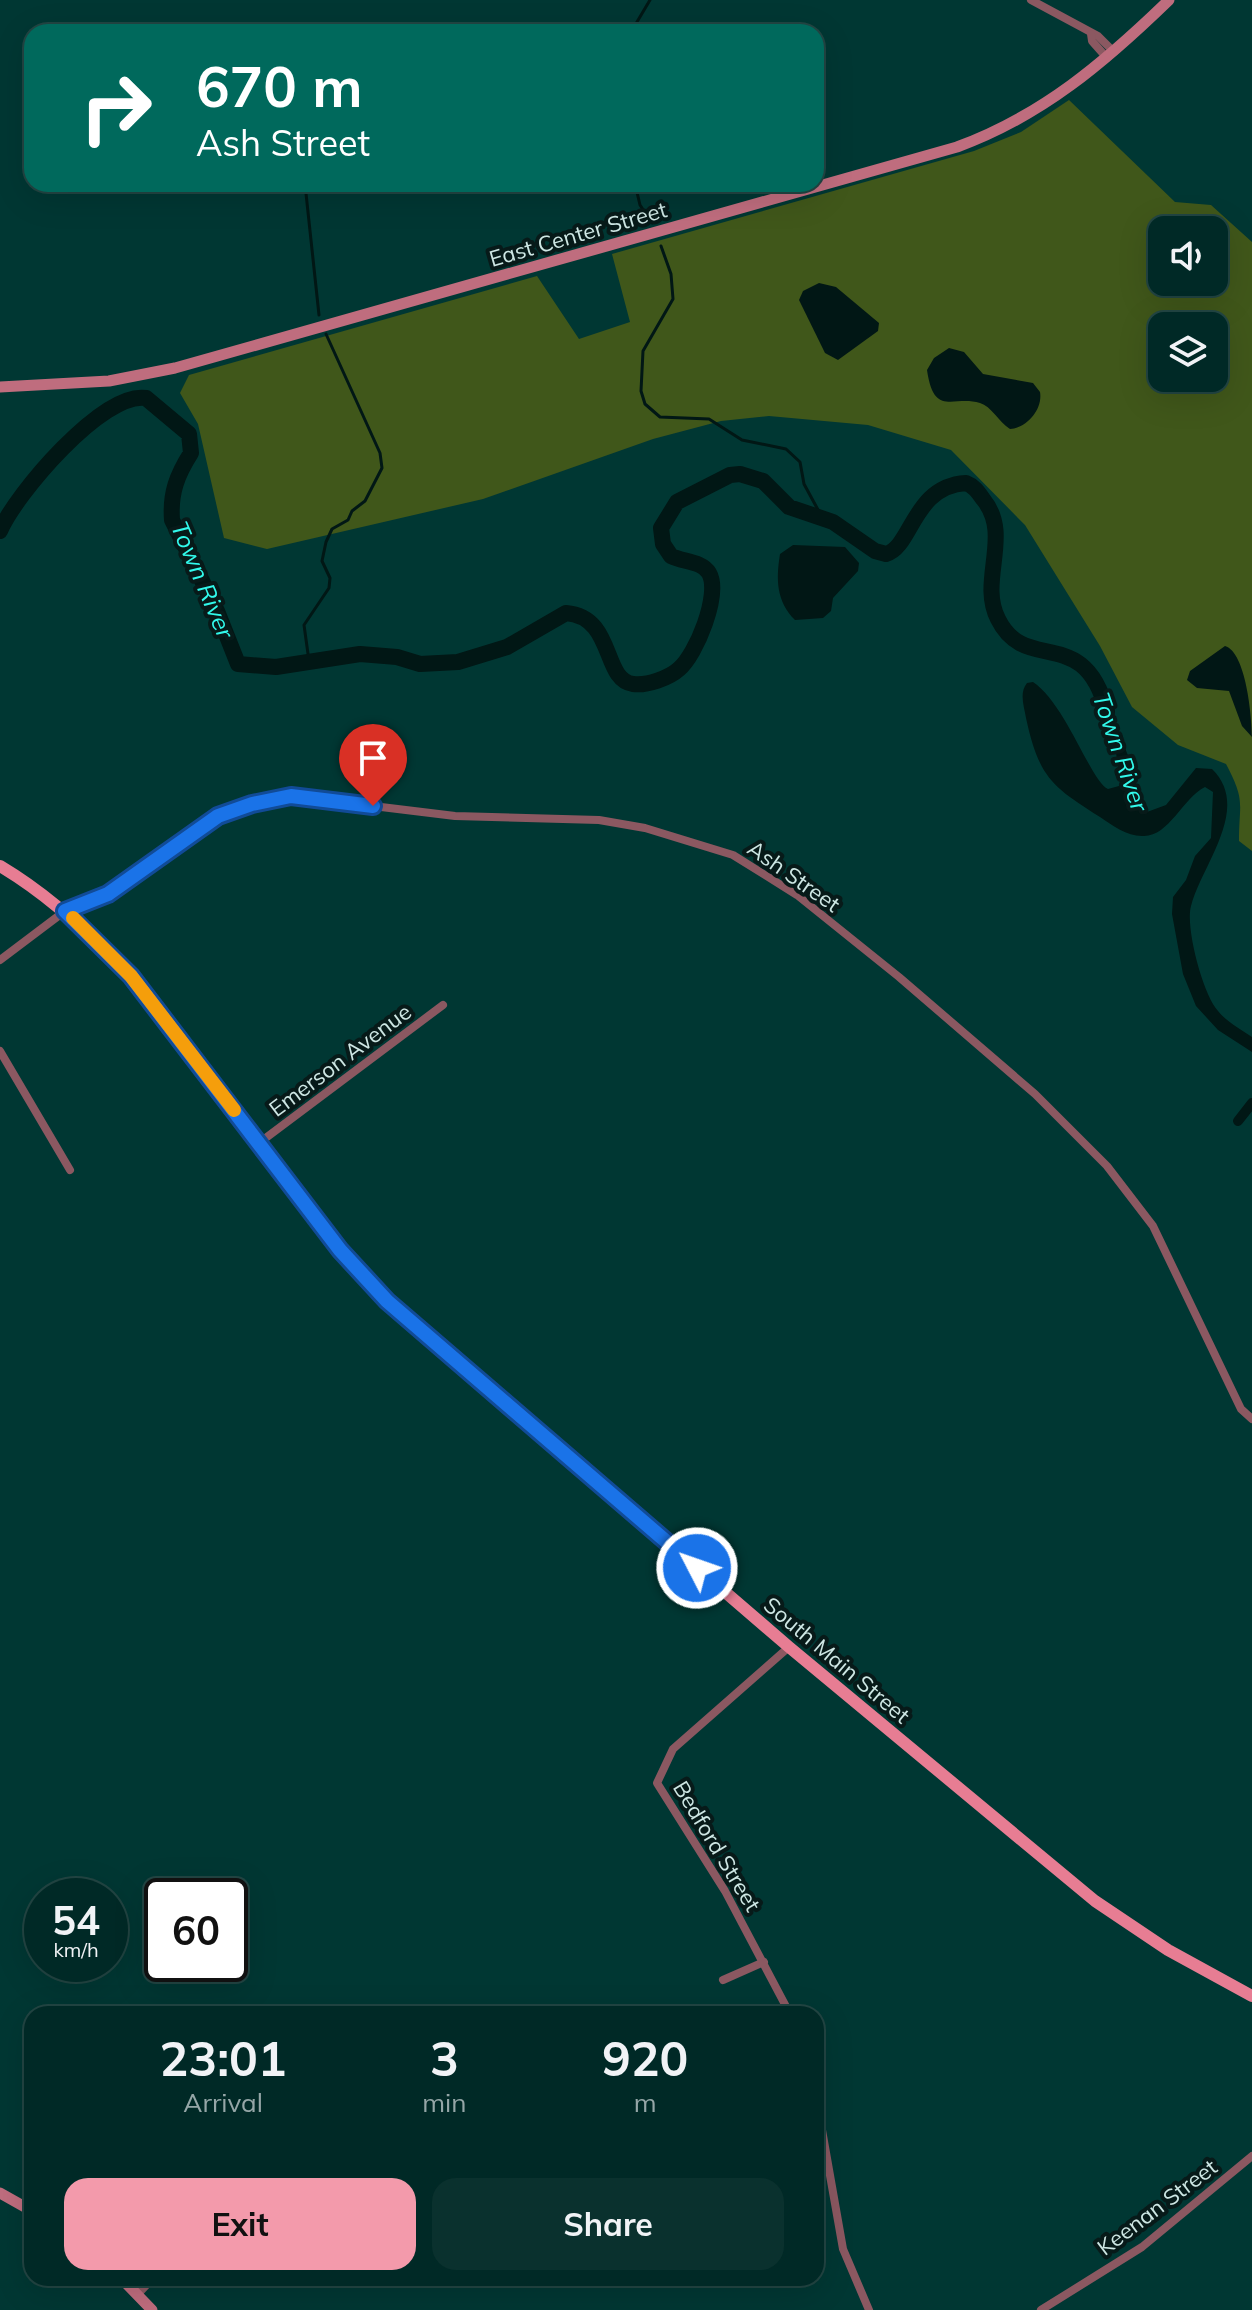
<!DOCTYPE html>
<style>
body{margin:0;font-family:Mulish,sans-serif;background:#0a312e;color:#f1f3f6;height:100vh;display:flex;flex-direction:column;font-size:30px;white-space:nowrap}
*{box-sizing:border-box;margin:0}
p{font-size:26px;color:#95a6a7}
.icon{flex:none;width:44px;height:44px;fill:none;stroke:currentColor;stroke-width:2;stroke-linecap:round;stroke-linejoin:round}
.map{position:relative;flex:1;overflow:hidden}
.details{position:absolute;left:24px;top:2006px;width:800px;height:280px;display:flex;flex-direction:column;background:#002926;border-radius:24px;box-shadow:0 8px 32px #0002,0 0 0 2px #224543}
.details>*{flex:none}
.guide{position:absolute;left:24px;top:24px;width:800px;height:168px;border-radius:24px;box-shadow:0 8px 32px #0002,0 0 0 2px #224543;background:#00695c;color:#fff;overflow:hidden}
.tools{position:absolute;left:1148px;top:216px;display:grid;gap:16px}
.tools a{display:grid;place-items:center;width:80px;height:80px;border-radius:16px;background:#002926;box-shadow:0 8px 32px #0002,0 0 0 2px #224543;font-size:40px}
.speed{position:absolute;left:24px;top:1878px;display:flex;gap:16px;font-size:40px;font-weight:700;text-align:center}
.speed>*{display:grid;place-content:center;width:104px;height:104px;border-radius:50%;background:#002926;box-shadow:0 8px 32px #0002,0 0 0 2px #224543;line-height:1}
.speed small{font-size:20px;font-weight:400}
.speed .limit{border:4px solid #111;border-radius:12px;background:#fff;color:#111}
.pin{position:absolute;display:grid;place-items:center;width:68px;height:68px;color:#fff;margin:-82px -34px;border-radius:50% 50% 50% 0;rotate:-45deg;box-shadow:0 0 8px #0007}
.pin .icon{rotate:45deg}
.me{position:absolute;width:88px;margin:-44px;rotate:311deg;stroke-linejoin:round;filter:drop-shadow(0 0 6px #0008)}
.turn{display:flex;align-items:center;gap:28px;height:168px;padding:0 40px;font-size:36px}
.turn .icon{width:104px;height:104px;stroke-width:2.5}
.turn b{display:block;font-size:56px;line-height:68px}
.eta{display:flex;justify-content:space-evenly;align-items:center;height:136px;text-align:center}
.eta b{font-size:48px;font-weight:700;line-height:56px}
.primary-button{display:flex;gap:16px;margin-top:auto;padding:16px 40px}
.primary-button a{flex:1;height:92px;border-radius:24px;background:#f39aab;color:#111;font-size:32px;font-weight:700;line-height:92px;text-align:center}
.primary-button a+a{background:#0a312e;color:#f1f3f6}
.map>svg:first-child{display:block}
</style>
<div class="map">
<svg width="1252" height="2310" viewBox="0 0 1252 2310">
<rect width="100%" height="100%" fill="#003733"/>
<!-- green -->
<path fill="#40571a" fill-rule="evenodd" d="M1069 100 1175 202 1211 205 1252 242V851L1239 841C1239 802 1246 802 1226 764L1178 745 1132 707 1100 646 1025 525 951 450 868 425 769 416 721 421 653 439 483 499 267 549 224 538 198 424 180 393 189 375 537 276 579 339 630 322 612 254 974 151 1021 132ZM1162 230H1214V282H1162ZM1162 326H1214V378H1162Z"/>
<!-- water -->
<g fill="#011715">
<path d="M819 283 836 287 879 323 878 331 838 360 825 353 799 300 803 291Z"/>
<path d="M949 348 964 352 983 374 1033 383 1040 392C1043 409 1027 428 1010 429 999 422 991 406 980 403 953 395 934 418 927 370L934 358Z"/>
<path d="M793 545 845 547 859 563 858 571 833 598 831 611 823 618 795 620C776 601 776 579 780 554Z"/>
<path d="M1225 646C1246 652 1252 717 1252 737L1242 726 1229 691 1197 688 1187 680 1190 671Z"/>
<path d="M1033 682C1066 704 1091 782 1108 789L1119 786C1124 774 1105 711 1102 691L1129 758 1138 801 1147 812 1166 805 1196 768 1212 769C1252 808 1202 864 1191 906 1185 927 1203 995 1218 1011 1227 1022 1240 1029 1252 1037V1052L1218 1030 1196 1006 1183 974 1172 914 1173 897 1186 880 1195 856 1211 838 1213 792 1205 787C1183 798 1169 836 1144 836 1128 837 1113 826 1100 817 1051 786 1039 777 1026 718 1024 706 1019 693 1027 683Z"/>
</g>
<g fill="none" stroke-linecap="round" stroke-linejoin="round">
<!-- stream -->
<g stroke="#011715" stroke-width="3">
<path d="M631 32 650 0"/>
<path d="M305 184 319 315"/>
<path d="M635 184 640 205 652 223"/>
<path d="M661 246 671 274 673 299 643 351 641 391 645 404 660 417 709 419 742 440 786 449 800 462 804 484 823 519"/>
<path d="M0 521H4"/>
<path d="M309 661 304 625 329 588 330 578 322 561 326 542 332 529 348 520 352 511 365 501 382 468 380 453 326 334"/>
</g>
<!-- canal -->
<path stroke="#011715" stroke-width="10" d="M1238 1121 1252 1103"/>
<!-- river -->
<path stroke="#011715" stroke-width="16" d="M0 531C15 495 103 391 146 398L189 434 191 453C177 475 170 493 172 520L217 611 238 664 276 667 360 654 397 657 420 664 458 662 507 647 566 613C615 617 602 680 633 684 647 686 669 678 679 669 696 655 721 594 709 573 702 561 683 562 671 556L663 544 661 528 677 502 730 475 740 474 763 481 789 507 833 522 875 551 886 554C912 547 913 486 966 483 974 486 978 492 983 499 1013 535 978 581 998 619 1026 676 1084 622 1107 712"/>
<!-- street -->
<g stroke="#8b5861" stroke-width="8">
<path d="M1031 0 1098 36 1114 52"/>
<path d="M1091 34 1092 41 1107 58"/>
<path d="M0 960 65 911 108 894 218 816 291 796 455 816 599 820 645 828 733 855 797 895 899 977 1035 1094 1107 1166 1153 1226 1241 1409 1252 1419"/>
<path d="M0 1051 70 1170"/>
<path d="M259 1143 443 1005"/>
<path d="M789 1647 673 1749 657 1783 725 1891 790 2014"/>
<path d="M723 1980 764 1962"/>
<path d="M816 2096 843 2249 869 2310"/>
<path d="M28 2104 32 2105"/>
<path d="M138 2294 153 2278"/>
<path d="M1041 2310 1142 2247 1252 2156"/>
</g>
<!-- secondary -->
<g stroke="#bf6d7e" stroke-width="11">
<path d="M0 387 109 381 175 368 957 147C1042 116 1105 62 1169 0"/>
<path d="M0 2193 32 2211"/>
<path d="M121 2278 152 2310"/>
</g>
<!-- primary -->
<path stroke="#e77d93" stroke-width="12" d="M0 866C87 918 144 993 205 1072 264 1150 321 1229 387 1301L789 1647 1095 1901 1168 1950 1252 1996"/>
</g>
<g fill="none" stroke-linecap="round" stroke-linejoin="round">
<!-- route casing -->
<g stroke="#114b97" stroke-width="20">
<path id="route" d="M373 806 291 796 252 804 218 816 108 894 65 911 131 976 340 1250 387 1301 697 1568"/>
</g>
<!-- route -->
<use href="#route" stroke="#1a73e8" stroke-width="14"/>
<!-- slow -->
<path stroke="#f59e0b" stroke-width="14" d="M73 918 131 976 234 1110"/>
</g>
<g text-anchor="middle" stroke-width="8" stroke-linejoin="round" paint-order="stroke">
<!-- street labels -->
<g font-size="22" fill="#cee7e4" stroke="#071a19">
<text transform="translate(578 234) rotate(-16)" y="8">East Center Street</text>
<text transform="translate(794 876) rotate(35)" y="8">Ash Street</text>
<text transform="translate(340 1060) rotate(-37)" y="8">Emerson Avenue</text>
<text transform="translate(837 1660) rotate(40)" y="8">South Main Street</text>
<text transform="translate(717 1846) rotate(59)" y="8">Bedford Street</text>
<text transform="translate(1157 2207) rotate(-37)" y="8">Keenan Street</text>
</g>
<!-- water labels -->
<g font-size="24" font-style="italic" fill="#31f9eb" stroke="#071a19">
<text transform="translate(202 580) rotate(67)" y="8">Town River</text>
<text transform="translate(1120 752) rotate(71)" y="8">Town River</text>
</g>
</g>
</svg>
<div class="tools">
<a><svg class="icon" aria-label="sound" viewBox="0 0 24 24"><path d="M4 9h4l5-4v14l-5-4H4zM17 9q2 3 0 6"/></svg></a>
<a><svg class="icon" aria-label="layers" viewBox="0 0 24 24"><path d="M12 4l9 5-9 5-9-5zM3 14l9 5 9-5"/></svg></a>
</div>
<div class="speed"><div>54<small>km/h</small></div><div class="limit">60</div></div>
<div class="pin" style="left:373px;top:806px;background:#d93025"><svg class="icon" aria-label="arrive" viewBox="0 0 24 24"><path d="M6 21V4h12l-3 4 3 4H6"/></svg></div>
<svg class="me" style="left:697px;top:1568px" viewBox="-20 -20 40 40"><circle r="17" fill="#1a73e8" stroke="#fff" stroke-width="3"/><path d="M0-11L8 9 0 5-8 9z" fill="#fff"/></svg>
<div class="guide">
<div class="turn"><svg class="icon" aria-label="right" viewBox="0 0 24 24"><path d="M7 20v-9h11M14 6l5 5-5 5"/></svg><div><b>670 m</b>Ash Street</div></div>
</div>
<section class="details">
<div class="eta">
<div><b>23:01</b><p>Arrival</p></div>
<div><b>3</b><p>min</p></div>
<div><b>920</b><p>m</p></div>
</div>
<div class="primary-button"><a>Exit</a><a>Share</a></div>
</section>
</div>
